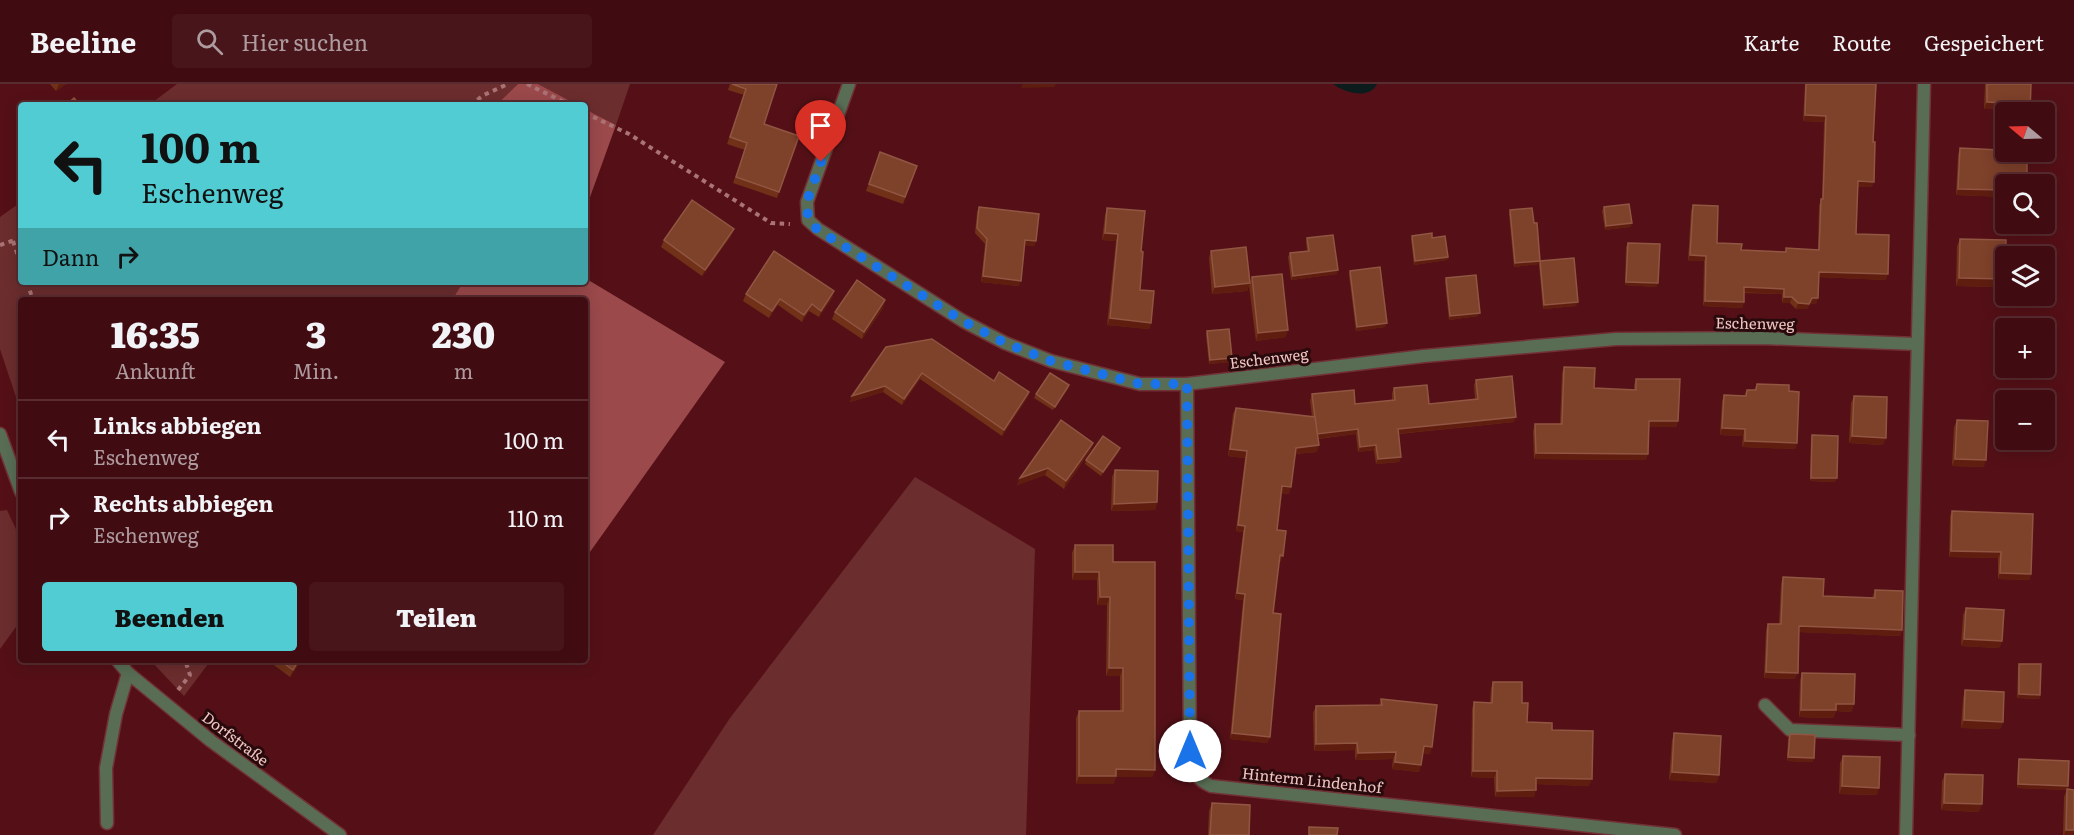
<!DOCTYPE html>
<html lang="de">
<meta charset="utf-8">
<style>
body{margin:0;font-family:Literata,serif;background:#47151a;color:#f1f3f6;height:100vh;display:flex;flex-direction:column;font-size:22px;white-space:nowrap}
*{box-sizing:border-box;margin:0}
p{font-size:20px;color:#ae9b9f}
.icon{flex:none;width:33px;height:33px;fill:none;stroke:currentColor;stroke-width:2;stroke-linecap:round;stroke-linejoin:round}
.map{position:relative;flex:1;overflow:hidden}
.drawer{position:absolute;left:18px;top:213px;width:570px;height:366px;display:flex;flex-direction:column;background:#400c11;border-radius:6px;box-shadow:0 3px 15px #0003,0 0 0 2px #592c31}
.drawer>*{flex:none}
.top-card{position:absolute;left:18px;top:18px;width:570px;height:183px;border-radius:6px;box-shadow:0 3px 15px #0003,0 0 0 2px #592c31;background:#51ccd3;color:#111;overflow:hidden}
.needle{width:39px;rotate:289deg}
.tools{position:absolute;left:1995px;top:18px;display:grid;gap:12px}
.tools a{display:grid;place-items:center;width:60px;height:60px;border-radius:6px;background:#400c11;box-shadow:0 3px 15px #0003,0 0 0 2px #592c31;font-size:30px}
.pin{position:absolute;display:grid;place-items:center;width:51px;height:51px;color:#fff;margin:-62px -26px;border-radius:50% 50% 50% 0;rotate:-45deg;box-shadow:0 0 6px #0007}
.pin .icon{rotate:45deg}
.me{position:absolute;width:66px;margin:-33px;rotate:0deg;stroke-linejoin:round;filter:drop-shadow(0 0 4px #0008)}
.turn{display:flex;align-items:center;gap:21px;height:126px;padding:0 24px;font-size:27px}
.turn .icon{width:78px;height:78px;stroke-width:2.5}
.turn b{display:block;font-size:42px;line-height:51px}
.then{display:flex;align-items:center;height:57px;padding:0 24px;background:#0003;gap:12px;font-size:22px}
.eta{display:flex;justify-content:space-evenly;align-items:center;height:102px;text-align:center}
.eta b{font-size:36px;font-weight:800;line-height:42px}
.action{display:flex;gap:12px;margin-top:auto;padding:12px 24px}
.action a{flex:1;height:69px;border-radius:6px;background:#51ccd3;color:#111;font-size:24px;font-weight:800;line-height:69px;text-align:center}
.action a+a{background:#47151a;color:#f1f3f6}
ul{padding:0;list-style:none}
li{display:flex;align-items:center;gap:18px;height:78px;padding:0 24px;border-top:2px solid #592c31}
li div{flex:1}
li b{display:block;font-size:22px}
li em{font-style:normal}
header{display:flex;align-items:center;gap:36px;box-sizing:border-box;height:84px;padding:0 30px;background:#400c11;border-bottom:2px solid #592c31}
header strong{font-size:28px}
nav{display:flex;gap:33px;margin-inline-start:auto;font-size:21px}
.search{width:420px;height:54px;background:#47151a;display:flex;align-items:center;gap:15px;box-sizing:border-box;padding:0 21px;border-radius:6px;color:#ae9b9f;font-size:22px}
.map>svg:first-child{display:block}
</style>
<header>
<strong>Beeline</strong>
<div class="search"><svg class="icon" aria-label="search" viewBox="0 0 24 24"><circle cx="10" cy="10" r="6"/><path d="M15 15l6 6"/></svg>Hier suchen</div>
<nav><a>Karte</a><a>Route</a><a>Gespeichert</a></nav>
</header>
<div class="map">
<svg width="2074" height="751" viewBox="0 0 2074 751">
<rect width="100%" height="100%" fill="#551017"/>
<!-- green -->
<g fill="#6c2d2e">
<path d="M177 0H518L496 21H149Z"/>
<path d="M538 0H630L616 41 585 25V21H578Z"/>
<path d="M21 118V198H463L452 216H21V328L0 265V133Z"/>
<path d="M915 393 1035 465 1026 751H653L730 634Z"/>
<path d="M7 426 21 456V536L0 565V427Z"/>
<path d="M150 576H211L184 612Z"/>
</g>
<!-- forest -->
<g fill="#9b494b">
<path d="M518 0H538L578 21H496Z"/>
<path d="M585 25 616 41 585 127Z"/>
<path d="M585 194 725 278 585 475V216H452L463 198H585Z"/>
</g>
<!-- water -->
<path fill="#0c1c1d" d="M1333 0H1377C1369 16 1345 9 1333 0Z"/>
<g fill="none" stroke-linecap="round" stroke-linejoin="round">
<!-- service casing -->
<g stroke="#713136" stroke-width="15">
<g id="service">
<path d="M1765 621 1790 646 1909 651"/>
<path d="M107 739 106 684 116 630 128 589"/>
</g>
</g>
<!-- minor casing -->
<g stroke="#713136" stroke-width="15">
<g id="minor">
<path d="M849 0 807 118 808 136 818 145 963 237 1005 259 1051 277 1140 300H1187L1424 272 1616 255 1763 254 1917 260"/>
<path d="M1187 300 1190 667C1194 685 1193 694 1211 702L1675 751"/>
<path d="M1906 751 1924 0"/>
</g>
</g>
<!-- tertiary casing -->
<g stroke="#713136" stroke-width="15">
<g id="tertiary">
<path d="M0 350 21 408"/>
<path d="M117 576 128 589 211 657 340 751"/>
</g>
</g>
<!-- path -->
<g stroke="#aa7375" stroke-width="4" stroke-dasharray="4.5 4.5" stroke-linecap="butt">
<path d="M527 0 570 21"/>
<path d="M470 21 484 11 508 0"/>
<path d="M585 29 629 50 771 139 790 140"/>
<path d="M13 157 21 181"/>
<path d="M0 161 21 154"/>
<path d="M27 198 33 216"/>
<path d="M178 606 190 591 185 576"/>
</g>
<!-- service -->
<use href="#service" stroke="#586d54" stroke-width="12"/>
<!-- minor -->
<use href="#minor" stroke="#586d54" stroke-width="12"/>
<!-- tertiary -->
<use href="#tertiary" stroke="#586d54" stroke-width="12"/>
</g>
<!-- wall -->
<g fill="#703118">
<path d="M50 0H66L56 7Z"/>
<path d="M730 0H777L764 40 799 52 777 114 733 99 745 66 727 60 744 11 728 6Z"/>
<path d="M1805 0H1876L1872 103H1857L1856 150 1886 196 1819 193 1816 220H1810L1807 225H1796L1790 219H1782V210L1744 209V218L1742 224 1703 222 1704 177H1688L1691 127 1693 121 1717 159 1741 166 1785 168 1786 164 1818 166 1819 121 1822 115 1824 38 1803 37Z"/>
<path d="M1985 0H2031L2006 28 2038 77H2027L2006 100V113L1956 111 1958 71 1960 64 1998 66 2000 25H1984Z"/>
<path d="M880 68 917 82 903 120 866 107Z"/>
<path d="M979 123 1036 157 1034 162 1025 161 1019 202 981 198 985 160 975 149 977 128Z"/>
<path d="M1604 123 1632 139 1630 143 1605 146 1602 127Z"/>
<path d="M1107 124 1141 167 1140 206 1151 239 1149 245 1107 241 1116 157 1102 156 1105 131Z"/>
<path d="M1510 126 1539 180 1514 183 1509 130Z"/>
<path d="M731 152 702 192 661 163 664 156Z"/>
<path d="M1412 152 1432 154 1448 173 1447 176 1414 181 1411 155Z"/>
<path d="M1307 154 1337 190 1291 196 1288 173 1290 169 1307 167 1306 158Z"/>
<path d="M1960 155 2002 203 1956 202 1957 162Z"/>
<path d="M1628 159 1658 199 1656 203 1625 201 1626 163Z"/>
<path d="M1211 167 1250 199 1252 193 1286 253 1256 257 1249 201 1247 207 1212 210 1209 174Z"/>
<path d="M1540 177 1576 222 1543 225 1539 181Z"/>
<path d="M1350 187 1385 243 1356 247 1349 191Z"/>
<path d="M1446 194 1478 232 1449 236 1445 198Z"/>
<path d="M834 207 832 214 819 233 809 227 802 238 778 221 769 234 743 217 746 210Z"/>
<path d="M883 224 862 255 832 235 835 228Z"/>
<path d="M1997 246 2025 286 2022 293 1993 292 1994 254Z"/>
<path d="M1207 247 1232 274 1231 278 1209 280 1206 251Z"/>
<path d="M886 263 994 297 1029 308 1027 314 1002 352 920 295 902 321 883 308 850 318 852 312Z"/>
<path d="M1564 283 1594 304 1634 306V301L1636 295 1678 337 1676 343H1649L1646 376 1534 375 1533 347 1535 340H1560L1562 289Z"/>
<path d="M1476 296 1514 338 1399 350 1401 373 1399 378 1376 380 1374 366 1358 368 1356 350 1318 355 1317 368 1295 370 1289 410 1281 409 1277 446 1281 478H1279L1273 529 1270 653 1267 659 1230 655 1243 516 1235 515 1243 448 1236 447 1245 374 1228 372 1233 330 1236 324 1312 333 1310 316 1312 310 1355 320 1392 317V309L1394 304 1429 320 1475 316 1474 301Z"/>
<path d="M1757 300 1789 307 1797 359 1795 365 1742 363 1743 352 1720 351 1722 317 1724 311 1744 312 1747 306H1754Z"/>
<path d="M1069 301 1068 305 1053 326 1034 314 1036 310Z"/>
<path d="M1854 312 1883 361 1849 359 1851 319Z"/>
<path d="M1957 336 1984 383 1952 382 1954 343Z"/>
<path d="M1812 351 1835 398 1810 397 1811 355Z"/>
<path d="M1093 359 1090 367 1064 405 1045 391 1017 401 1020 394Z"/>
<path d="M1119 368 1101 392 1085 380 1086 376Z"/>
<path d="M1115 386 1157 418 1155 426 1111 427 1112 393Z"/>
<path d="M1952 427 2031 490 2029 496 1998 495V474L1949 473 1950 432Z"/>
<path d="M1075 461 1113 478 1155 686 1152 693H1116L1113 700H1076V634L1079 627H1120V592H1106L1107 521H1097V496H1072V469Z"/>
<path d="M1783 493 1823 512 1872 514 1875 506 1902 546 1900 552 1799 548 1795 595 1764 594 1766 546 1768 540H1779L1781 500Z"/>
<path d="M1966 524 2002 557 1999 564 1961 562 1963 531Z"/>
<path d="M267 576H302L290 593Z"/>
<path d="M2019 580 2040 611 2039 615 2017 614 2018 584Z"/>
<path d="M1802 589 1854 620 1851 628 1836 627 1833 634 1799 633 1800 596Z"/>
<path d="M1493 598 1522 619 1527 638 1552 646 1589 702 1536 700 1534 713H1495L1494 694 1471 693 1472 625 1474 618 1490 619 1491 604Z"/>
<path d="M1965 606 2003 638 2000 645 1961 644 1963 614Z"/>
<path d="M1381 615 1430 670 1423 669 1419 688 1392 685 1393 675 1355 676V666L1314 667 1313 629 1316 622 1379 621Z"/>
<path d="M1674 649 1719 691 1716 699 1669 696 1672 656Z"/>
<path d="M1790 650 1814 674 1812 678 1787 677 1788 654Z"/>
<path d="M1843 672 1877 711 1839 710 1840 679Z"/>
<path d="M2019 675 2068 702 2067 706 2017 704 2018 678Z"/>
<path d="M1945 690 1979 728 1941 726 1942 697Z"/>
<path d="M2067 705 2074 751H2063L2064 713Z"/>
<path d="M1212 719 1249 751H1208L1209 727Z"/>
</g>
<!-- shaded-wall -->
<g fill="#5f1d10">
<path d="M59 0H66L56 7Z"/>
<path d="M1023 0H1056L1054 3 1021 4Z"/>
<path d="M1987 18 2003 19 2000 25H1984Z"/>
<path d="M1805 31 1826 32 1824 38 1803 37Z"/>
<path d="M2027 70 2041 71 2038 77H2025Z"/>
<path d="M1858 97 1874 98 1872 103H1856Z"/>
<path d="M1958 105 2006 106V113L1956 111Z"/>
<path d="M1632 139 1630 143 1605 146 1606 142Z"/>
<path d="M734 145 731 152 702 192 705 186Z"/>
<path d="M1105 149 1118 150 1116 157 1102 156Z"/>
<path d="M1025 156 1036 157 1034 162 1023 161Z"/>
<path d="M1690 171 1706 172 1704 177H1688Z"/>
<path d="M1448 173 1447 176 1414 181 1415 177Z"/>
<path d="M1540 177 1539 180 1514 183 1515 179Z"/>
<path d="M1338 186 1337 190 1291 196 1293 192Z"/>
<path d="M1819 188 1888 190 1886 196 1817 193Z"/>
<path d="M983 192 1021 197 1019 202 981 198Z"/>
<path d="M1959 194 2005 195 2002 203 1956 202Z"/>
<path d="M1626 198 1658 199 1656 203 1625 201Z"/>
<path d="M1250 199 1247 207 1212 210 1215 203Z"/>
<path d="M1744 203 1784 205 1782 210 1742 208Z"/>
<path d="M834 207 832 214 819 233 821 227Z"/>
<path d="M1784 213H1792L1790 219H1782Z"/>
<path d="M1812 214H1818L1816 220H1810L1807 225H1796L1798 219Z"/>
<path d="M780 215 778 221 769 234 772 227Z"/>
<path d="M885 216 883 224 862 255 864 248Z"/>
<path d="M1705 217 1744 218 1742 224 1703 222Z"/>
<path d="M1578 218 1576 222 1543 225 1544 221Z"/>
<path d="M812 220 809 227 802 238 804 231Z"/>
<path d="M1480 229 1478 232 1449 236 1450 232Z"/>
<path d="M1110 234 1151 239 1149 245 1107 241Z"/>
<path d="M1387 239 1385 243 1356 247 1357 243Z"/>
<path d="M1288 246 1286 253 1256 257 1258 249Z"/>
<path d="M1232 274 1231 278 1209 280 1210 276Z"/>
<path d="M1996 285 2025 286 2022 293 1993 292Z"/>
<path d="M922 289 920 295 902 321 904 315Z"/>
<path d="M1069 301 1068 305 1053 326 1055 323Z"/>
<path d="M885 302 883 308 850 318 852 312Z"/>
<path d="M1029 308 1027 314 1002 352 1004 346Z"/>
<path d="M1516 333 1514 338 1396 350 1398 345Z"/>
<path d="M1649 337H1678L1676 343H1647Z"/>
<path d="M1722 344 1745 345 1743 352 1720 351Z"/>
<path d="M1358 345 1356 350 1315 355 1317 350Z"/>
<path d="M1852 352 1886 354 1883 361 1849 359Z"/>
<path d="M1745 357 1797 359 1795 365 1742 363Z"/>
<path d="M1093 359 1090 367 1064 405 1066 397Z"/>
<path d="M1319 361 1317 368 1294 370 1296 364Z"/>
<path d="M1376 361 1374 366 1358 368 1360 363Z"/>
<path d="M1120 364 1119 368 1101 392 1103 388Z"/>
<path d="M1230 365 1247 367 1245 374 1228 372Z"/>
<path d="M1536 369 1648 370 1646 376 1534 375Z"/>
<path d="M1401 373 1399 378 1376 380 1378 375Z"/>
<path d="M1955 375 1986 376 1984 383 1952 382Z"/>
<path d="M1048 384 1045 391 1017 401 1020 394Z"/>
<path d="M1811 394H1837L1835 398 1810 397Z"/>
<path d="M1282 402 1291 403 1289 410 1279 409Z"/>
<path d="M1157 418 1155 426 1111 427 1114 420Z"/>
<path d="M1238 441 1245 442 1243 448 1236 447Z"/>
<path d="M1951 467 2001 468 1998 474 1949 473Z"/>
<path d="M1280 471 1283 472 1281 478 1277 477Z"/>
<path d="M1075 488H1099L1097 496H1072Z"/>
<path d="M2000 489 2031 490 2029 496 1998 495Z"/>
<path d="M1237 509 1245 510 1243 516 1235 515Z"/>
<path d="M1100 513H1110L1107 521H1097Z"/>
<path d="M1799 542 1902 546 1900 552 1797 548Z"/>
<path d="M1964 555 2002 557 1999 564 1961 562Z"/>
<path d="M299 576H302L290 593 293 586Z"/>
<path d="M1109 584H1123L1120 592H1106Z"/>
<path d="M1766 588 1798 589 1795 595 1764 594Z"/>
<path d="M2019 610 2040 611 2039 615 2017 614Z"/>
<path d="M1836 620H1854L1851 628 1836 627 1833 634 1799 633 1801 626Z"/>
<path d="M1964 636 2003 638 2000 645 1961 644Z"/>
<path d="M1232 649 1270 653 1267 659 1230 655Z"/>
<path d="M1357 659 1355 666 1314 667 1316 660Z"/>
<path d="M1424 662 1432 663 1430 670 1421 669Z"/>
<path d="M1396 668 1393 675 1355 676 1358 669Z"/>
<path d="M1788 673 1814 674 1812 678 1787 677Z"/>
<path d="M1395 678 1421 681 1419 688 1392 685Z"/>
<path d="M1116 685 1155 686 1152 693H1116L1113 700H1076L1079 692Z"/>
<path d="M1473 687H1497L1494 694 1471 693Z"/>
<path d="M1672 688 1719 691 1716 699 1669 696Z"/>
<path d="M1536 694 1592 695 1589 702 1533 700Z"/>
<path d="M2018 700 2068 702 2067 706 2017 704Z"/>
<path d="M1842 702 1879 704 1877 711 1839 710Z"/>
<path d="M1536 706 1534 713H1495L1497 707Z"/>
<path d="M1944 719 1982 720 1979 728 1941 726Z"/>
<path d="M2066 746H2074V751H2064Z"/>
</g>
<!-- building -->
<g fill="#7e412a" stroke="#905642" stroke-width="1.5">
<path d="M732 0H777L764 40 799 52 779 108 736 93 747 59 730 53 746 5Z"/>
<path d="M1806 0H1876L1873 58H1875L1874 98 1858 97 1856 150 1889 151 1888 190 1819 188 1818 214H1812L1809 220 1798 219 1792 213H1784V205L1744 203V218L1705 217 1706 172 1690 171 1693 121 1718 122 1717 159 1742 160 1741 166 1786 168V164L1819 166 1821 115H1823L1826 32 1805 31Z"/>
<path d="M1987 0H2031L2030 28H2006V68H2041V71L2027 70V100H2006V106L1958 105 1960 64 2000 66 2003 19 1987 18Z"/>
<path d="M74 14 80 21H66Z"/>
<path d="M880 68 917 82 905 113 869 100Z"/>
<path d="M692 116 734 145 705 186 664 156Z"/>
<path d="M1629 120 1632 139 1606 142 1604 123Z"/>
<path d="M979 123 1039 130 1036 157 1025 156 1021 197 983 192 987 155 977 144Z"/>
<path d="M1107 124 1145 127 1141 167 1143 168 1140 206 1154 207 1151 239 1110 234 1118 150 1105 149Z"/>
<path d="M1532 124 1534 139H1537L1540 177 1515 179 1510 126Z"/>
<path d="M1432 149V154L1445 152 1448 173 1415 177 1412 152Z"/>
<path d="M1333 151 1338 186 1293 192 1290 169 1309 167 1307 154Z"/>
<path d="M1960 155 2006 156 2005 195 1959 194Z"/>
<path d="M1628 159 1660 160 1658 199 1626 198Z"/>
<path d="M1246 163 1250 199 1215 203 1211 167Z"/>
<path d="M774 167 834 207 821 227 812 220 804 231 780 215 772 227 746 210Z"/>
<path d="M1574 174 1578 218 1544 221 1540 177Z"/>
<path d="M1380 183 1387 239 1357 243 1350 187Z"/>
<path d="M1282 190 1288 246 1258 249 1252 193Z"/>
<path d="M1476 191 1480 229 1450 232 1446 194Z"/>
<path d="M857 196 885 216 864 248 835 228Z"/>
<path d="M1229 245 1232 274 1210 276 1207 247Z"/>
<path d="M1997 246H2006V284H2025V286L1996 285Z"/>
<path d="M932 255 994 297 999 288 1029 308 1004 346 922 289 904 315 885 302 852 312 886 263Z"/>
<path d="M1564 283 1595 284 1594 304 1636 306V295H1680L1678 337H1649L1648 370 1536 369 1535 340H1562Z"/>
<path d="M1050 289 1069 301 1055 323 1036 310Z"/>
<path d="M1512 292 1516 333 1398 345 1401 373 1378 375 1376 361 1360 363 1358 345 1317 350 1312 310 1354 306 1355 320 1395 316 1394 304 1427 301 1429 320 1478 315 1476 296Z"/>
<path d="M1757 300 1789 301V307L1799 308 1797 359 1745 357V345L1722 344 1724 311 1746 312 1747 306H1756Z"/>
<path d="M1854 312 1887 313 1886 354 1852 352Z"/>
<path d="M1236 324 1315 333 1319 361 1296 364 1291 403 1282 402 1277 446 1286 447 1283 472 1280 471 1273 529 1281 530 1270 653 1232 649 1245 510 1237 509 1245 442 1238 441 1247 367 1230 365Z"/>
<path d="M1061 336 1093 359 1066 397 1048 384 1020 394Z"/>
<path d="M1957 336 1988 337 1986 376 1955 375Z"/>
<path d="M1812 351 1838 352 1837 394H1811Z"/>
<path d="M1103 352 1120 364 1103 388 1086 376Z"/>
<path d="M1115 386 1158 387 1157 418 1114 420Z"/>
<path d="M1952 427 2033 430 2031 490 2000 489 2001 468 1951 467Z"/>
<path d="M1075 461H1113V478H1155V686L1116 685V692H1079V627H1123V584H1109L1110 513H1100L1099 488H1075Z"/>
<path d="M1783 493 1824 495 1823 512 1875 514V506L1903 507 1902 546 1799 542 1798 589 1766 588 1768 540H1781Z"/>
<path d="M1966 524 2004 526 2002 557 1964 555Z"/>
<path d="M279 576H299L293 586Z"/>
<path d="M2019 580H2041L2040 611 2019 610Z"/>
<path d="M1802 589 1855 590 1854 620H1836V626H1801Z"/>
<path d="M1493 598H1522V619H1528L1527 638 1552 639V646L1593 647 1592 695 1536 694V706L1497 707V687H1473L1474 618 1492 619Z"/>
<path d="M1965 606 2004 608 2003 638 1964 636Z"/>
<path d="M1381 615 1437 621 1432 663 1424 662 1421 681 1395 678 1396 668 1358 669 1357 659 1316 660V622L1382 621Z"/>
<path d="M1674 649 1721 652 1719 691 1672 688Z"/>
<path d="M1790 650 1815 651 1814 674 1788 673Z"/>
<path d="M1843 672 1880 673 1879 704 1842 702Z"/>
<path d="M2019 675 2069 677 2068 702 2018 700Z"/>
<path d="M1945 690 1983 691 1982 720 1944 719Z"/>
<path d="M2067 705 2074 706V746H2066Z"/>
<path d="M1212 719 1250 721 1249 751H1210Z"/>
<path d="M1309 743 1338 744 1337 751H1309Z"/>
</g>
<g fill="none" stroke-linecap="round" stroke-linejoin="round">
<!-- route -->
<path stroke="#1a73e8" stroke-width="10" stroke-dasharray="0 18" d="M821 78 807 117 808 136 818 146 963 237 1005 259 1051 277 1140 300H1187L1190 667"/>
</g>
<g text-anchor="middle" stroke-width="6" stroke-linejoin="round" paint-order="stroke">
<!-- street labels -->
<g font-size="15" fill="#f1c6c4" stroke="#280a0c">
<text transform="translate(1755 240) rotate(1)" y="5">Eschenweg</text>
<text transform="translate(1269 275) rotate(-7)" y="5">Eschenweg</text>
<text transform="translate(235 655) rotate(37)" y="5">Dorfstraße</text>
<text transform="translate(1312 697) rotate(6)" y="5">Hinterm Lindenhof</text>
</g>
</g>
</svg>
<div class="tools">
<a><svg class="needle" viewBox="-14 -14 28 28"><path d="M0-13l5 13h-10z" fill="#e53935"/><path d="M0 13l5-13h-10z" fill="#ae9b9f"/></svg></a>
<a><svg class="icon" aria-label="search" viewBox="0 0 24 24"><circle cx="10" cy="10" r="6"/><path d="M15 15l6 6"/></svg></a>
<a><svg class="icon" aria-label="layers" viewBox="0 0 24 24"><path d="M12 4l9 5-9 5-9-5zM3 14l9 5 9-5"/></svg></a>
<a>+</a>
<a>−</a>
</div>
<div class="pin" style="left:821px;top:78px;background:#d93025"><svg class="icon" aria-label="arrive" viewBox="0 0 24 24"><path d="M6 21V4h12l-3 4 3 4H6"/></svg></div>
<svg class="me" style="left:1190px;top:667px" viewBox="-20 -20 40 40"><circle r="19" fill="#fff"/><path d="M0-13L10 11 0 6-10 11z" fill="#1a73e8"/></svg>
<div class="top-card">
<div class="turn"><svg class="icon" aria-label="left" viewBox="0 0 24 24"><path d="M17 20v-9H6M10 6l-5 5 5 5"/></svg><div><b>100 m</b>Eschenweg</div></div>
<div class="then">Dann<svg class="icon" aria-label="right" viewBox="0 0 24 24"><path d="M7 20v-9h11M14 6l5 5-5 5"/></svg></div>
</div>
<section class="drawer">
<div class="eta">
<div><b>16:35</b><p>Ankunft</p></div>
<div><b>3</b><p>Min.</p></div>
<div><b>230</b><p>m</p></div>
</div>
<ul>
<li><svg class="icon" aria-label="left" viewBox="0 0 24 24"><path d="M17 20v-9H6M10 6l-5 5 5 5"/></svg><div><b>Links abbiegen</b><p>Eschenweg</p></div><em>100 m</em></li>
<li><svg class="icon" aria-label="right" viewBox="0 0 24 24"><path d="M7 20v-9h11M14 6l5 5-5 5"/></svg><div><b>Rechts abbiegen</b><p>Eschenweg</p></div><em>110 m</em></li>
</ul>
<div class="action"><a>Beenden</a><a>Teilen</a></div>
</section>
</div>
